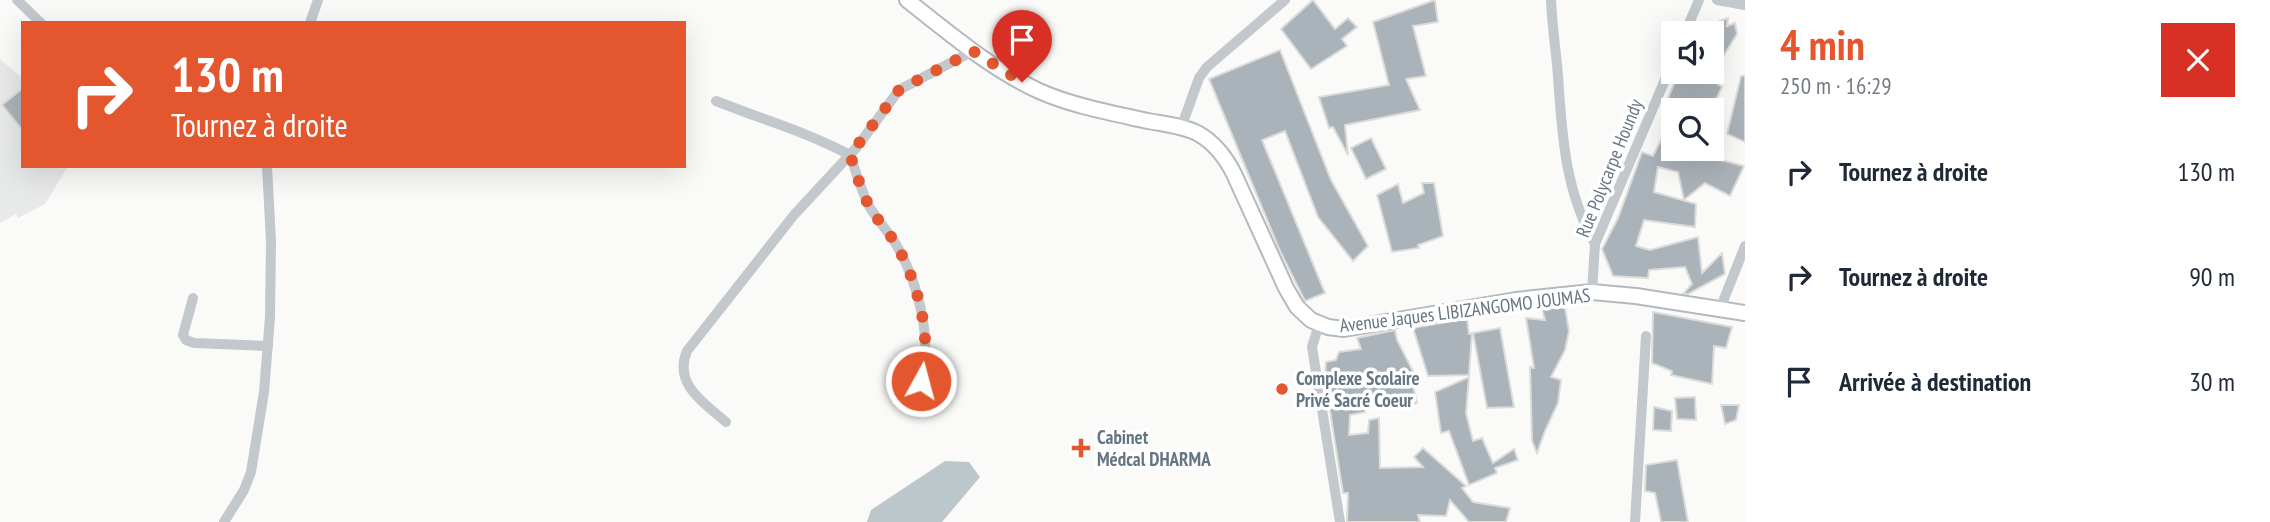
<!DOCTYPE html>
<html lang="fr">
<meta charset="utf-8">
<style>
body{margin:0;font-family:"PT Sans Narrow",sans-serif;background:#f6f6f7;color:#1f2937;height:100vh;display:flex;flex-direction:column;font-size:26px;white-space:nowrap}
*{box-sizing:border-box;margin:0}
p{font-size:23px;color:#747a83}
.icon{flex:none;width:38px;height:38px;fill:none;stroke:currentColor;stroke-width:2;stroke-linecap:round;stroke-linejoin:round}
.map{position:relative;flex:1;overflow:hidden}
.drawer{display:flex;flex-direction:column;background:#fff;width:525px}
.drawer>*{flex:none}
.hud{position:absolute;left:21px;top:21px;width:665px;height:147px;border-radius:0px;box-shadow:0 7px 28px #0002;background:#e4572e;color:#fff;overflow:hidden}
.tools{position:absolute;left:1661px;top:21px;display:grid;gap:14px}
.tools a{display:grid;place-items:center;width:63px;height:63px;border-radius:0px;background:#fff;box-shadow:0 7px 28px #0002;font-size:35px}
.pin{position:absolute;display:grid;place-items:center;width:60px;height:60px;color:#fff;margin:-72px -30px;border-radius:50% 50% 50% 0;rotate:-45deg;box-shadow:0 0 7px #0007}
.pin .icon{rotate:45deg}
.me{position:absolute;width:77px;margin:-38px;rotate:7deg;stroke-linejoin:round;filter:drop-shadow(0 0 5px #0008)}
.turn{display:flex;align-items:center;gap:24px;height:147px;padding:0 35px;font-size:32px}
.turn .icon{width:91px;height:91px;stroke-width:2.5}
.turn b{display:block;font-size:49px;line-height:60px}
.round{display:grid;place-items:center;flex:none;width:74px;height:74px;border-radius:0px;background:#f6f6f7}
.summary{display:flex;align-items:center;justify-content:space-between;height:119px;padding:0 35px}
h1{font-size:42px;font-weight:700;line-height:52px;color:#e4572e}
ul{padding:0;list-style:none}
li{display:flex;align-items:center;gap:21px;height:105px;padding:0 35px}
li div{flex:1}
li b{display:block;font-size:26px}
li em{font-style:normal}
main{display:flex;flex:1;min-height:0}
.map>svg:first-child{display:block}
</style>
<main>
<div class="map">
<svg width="1745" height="522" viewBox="0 0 1745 522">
<rect width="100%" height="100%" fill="#fafaf8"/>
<!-- built -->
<path fill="#e8e9e9" d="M0 59 23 79V166H68L45 204 18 218 16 214 0 223Z"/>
<!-- water -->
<path fill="#bbc7cb" d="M945 461 969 462 980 477 942 522H867L871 510Z"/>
<!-- building -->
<g fill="#aab3b9" stroke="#dcdcda" stroke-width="2">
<path d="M1313 0 1335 29 1348 18 1357 27 1342 39 1347 46 1311 69 1281 29Z"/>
<path d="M1435 0 1438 22 1413 26 1426 76 1406 79 1420 110 1345 125 1348 155 1333 127 1329 128 1319 97 1389 85 1373 22Z"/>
<path d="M1728 18 1727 26 1735 23 1737 34 1712 74V33H1693L1694 30Z"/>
<path d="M1280 50 1331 180 1368 246 1353 261 1318 217 1285 131 1262 140 1325 293 1305 301 1280 251 1209 79Z"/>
<path d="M1679 72H1690L1714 81 1722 87 1713 106 1703 103 1702 110H1663Z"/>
<path d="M1741 76H1745V142L1727 134Z"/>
<path d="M23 88V131L2 105Z"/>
<path d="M1663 136 1673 139V149H1708L1713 158 1744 166 1730 196 1705 183 1684 200 1678 172 1658 167 1654 192 1696 204 1695 227 1644 220 1636 246 1650 250 1698 237 1702 273 1722 253 1725 274 1688 294H1683L1692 284 1685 267 1649 270 1648 278 1613 276 1602 249 1618 218 1642 152 1653 156Z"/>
<path d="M1371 138 1386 169 1366 179 1351 148Z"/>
<path d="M1422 183H1434L1443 236 1418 245 1419 248 1392 252 1377 195 1398 184 1403 203 1424 193Z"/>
<path d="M1565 307 1569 331 1565 350 1551 377 1561 380 1558 403 1545 431 1537 453 1532 441 1530 367 1534 368 1526 318 1545 320 1542 309Z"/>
<path d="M1653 312 1732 327 1726 348 1714 346 1712 384 1671 375 1672 371 1652 363Z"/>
<path d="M1467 318 1469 334 1472 333 1469 375 1428 376 1413 328Z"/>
<path d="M1500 328 1514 407 1487 408 1473 333Z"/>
<path d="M1395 330 1397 340 1416 377H1411L1417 403 1402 407 1400 395 1364 397 1365 412 1350 415 1349 435 1368 433 1369 420 1379 418 1380 468 1423 467 1414 457 1423 448 1466 486 1462 488 1473 502 1510 508 1506 522H1469L1450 500 1446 516 1418 515 1420 522H1347L1348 493H1343L1325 379 1326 362 1336 360 1339 352 1361 349 1357 338Z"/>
<path d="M1469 377 1466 413 1473 441 1482 438 1493 463 1514 449 1518 460 1495 468 1497 473 1469 485 1449 431 1441 433 1435 392Z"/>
<path d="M1695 397 1696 420 1677 419 1675 398Z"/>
<path d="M1721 405H1739L1736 420 1725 424Z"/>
<path d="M1654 407 1672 411 1671 431 1653 430Z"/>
<path d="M1677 460 1688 522H1661L1655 493 1645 491 1646 465Z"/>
</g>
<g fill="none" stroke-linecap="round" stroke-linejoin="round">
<!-- secondary casing -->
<g stroke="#b3babf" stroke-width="18">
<path id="secondary" d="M907 0C949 33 991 69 1039 91 1073 106 1112 113 1148 121 1164 124 1184 126 1199 134 1216 144 1226 158 1234 174L1286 288 1297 307 1311 320 1328 327 1344 329 1516 300 1592 292 1636 296 1745 313"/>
</g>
<!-- minor -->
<g stroke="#c3c8cc" stroke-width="10">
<path d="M17 0 41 23"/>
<path d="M1551 0C1552 25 1556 51 1558 76 1562 135 1565 191 1595 244"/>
<path d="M1717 0 1745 5"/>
<path d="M310 23 318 0"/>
<path d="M1685 33 1699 0"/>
<path d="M716 101C761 119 807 132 850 155 856 172 861 190 869 206 877 220 889 232 897 246 918 283 933 339 921 381"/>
<path d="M1181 128 1199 78 1207 67 1285 0"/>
<path d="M1592 292 1595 244 1673 61"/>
<path d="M193 298 183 335 186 340 194 343 268 346"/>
<path d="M1720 309 1745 246"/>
<path d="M1319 324 1312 347 1340 522"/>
<path d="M726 422C704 403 673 384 687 351L794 215 857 147 899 90 973 51"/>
<path d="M224 522 244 490 251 472 264 392 270 317 271 241 267 166"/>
<path d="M1635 522 1646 336"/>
</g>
<!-- secondary -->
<use href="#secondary" stroke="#fff" stroke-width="14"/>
</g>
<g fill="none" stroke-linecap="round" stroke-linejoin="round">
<!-- route -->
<path stroke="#e4572e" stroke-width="12" stroke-dasharray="0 21.6" d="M921 381C933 339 918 283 897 246 889 232 877 220 869 206 861 190 856 172 850 155L899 90 973 51 1022 82"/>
</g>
<!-- markers -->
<g fill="#e4572e" stroke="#fff" stroke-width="2.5">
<circle cx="1282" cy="389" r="7"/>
<path d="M1077.5 437.5h7v7h7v7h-7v7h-7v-7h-7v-7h7z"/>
</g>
<g text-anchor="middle" stroke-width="7" stroke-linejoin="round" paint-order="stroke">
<!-- street labels -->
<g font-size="19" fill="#657683" stroke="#fff">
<text transform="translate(1609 168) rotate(-68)" y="7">Rue Polycarpe Houndy</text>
<text transform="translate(1465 310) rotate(-7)" y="7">Avenue Jaques LIBIZANGOMO JOUMAS</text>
</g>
<!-- poi labels -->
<g font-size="19" font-weight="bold" fill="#657683" stroke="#fff" text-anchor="start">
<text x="1296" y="385">Complexe Scolaire<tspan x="1296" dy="22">Privé Sacré Coeur</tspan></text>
<text x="1097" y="444">Cabinet<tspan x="1097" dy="22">Médcal DHARMA</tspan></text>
</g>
</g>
</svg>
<div class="tools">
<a><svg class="icon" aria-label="sound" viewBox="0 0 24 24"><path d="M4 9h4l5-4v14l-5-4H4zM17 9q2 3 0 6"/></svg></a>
<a><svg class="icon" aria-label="search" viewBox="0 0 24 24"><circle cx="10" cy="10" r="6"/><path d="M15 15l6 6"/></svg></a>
</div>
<div class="pin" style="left:1022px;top:82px;background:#d93025"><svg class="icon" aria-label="arrive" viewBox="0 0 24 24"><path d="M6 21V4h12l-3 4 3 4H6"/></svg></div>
<svg class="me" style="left:921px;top:381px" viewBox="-20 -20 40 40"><circle r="17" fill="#e4572e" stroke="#fff" stroke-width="3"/><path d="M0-11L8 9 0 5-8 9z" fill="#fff"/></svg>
<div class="hud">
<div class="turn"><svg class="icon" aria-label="right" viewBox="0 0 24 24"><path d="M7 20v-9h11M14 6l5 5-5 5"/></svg><div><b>130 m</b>Tournez à droite</div></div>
</div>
</div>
<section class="drawer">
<div class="summary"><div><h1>4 min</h1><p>250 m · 16:29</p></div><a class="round" style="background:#d93025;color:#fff"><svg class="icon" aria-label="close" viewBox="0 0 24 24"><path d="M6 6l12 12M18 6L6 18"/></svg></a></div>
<ul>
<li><svg class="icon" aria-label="right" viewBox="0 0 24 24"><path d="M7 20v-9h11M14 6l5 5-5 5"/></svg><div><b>Tournez à droite</b></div><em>130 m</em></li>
<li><svg class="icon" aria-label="right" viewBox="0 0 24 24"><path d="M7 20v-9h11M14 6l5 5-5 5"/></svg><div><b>Tournez à droite</b></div><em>90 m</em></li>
<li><svg class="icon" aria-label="arrive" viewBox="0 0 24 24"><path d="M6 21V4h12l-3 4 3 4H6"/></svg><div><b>Arrivée à destination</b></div><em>30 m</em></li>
</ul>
</section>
</main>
